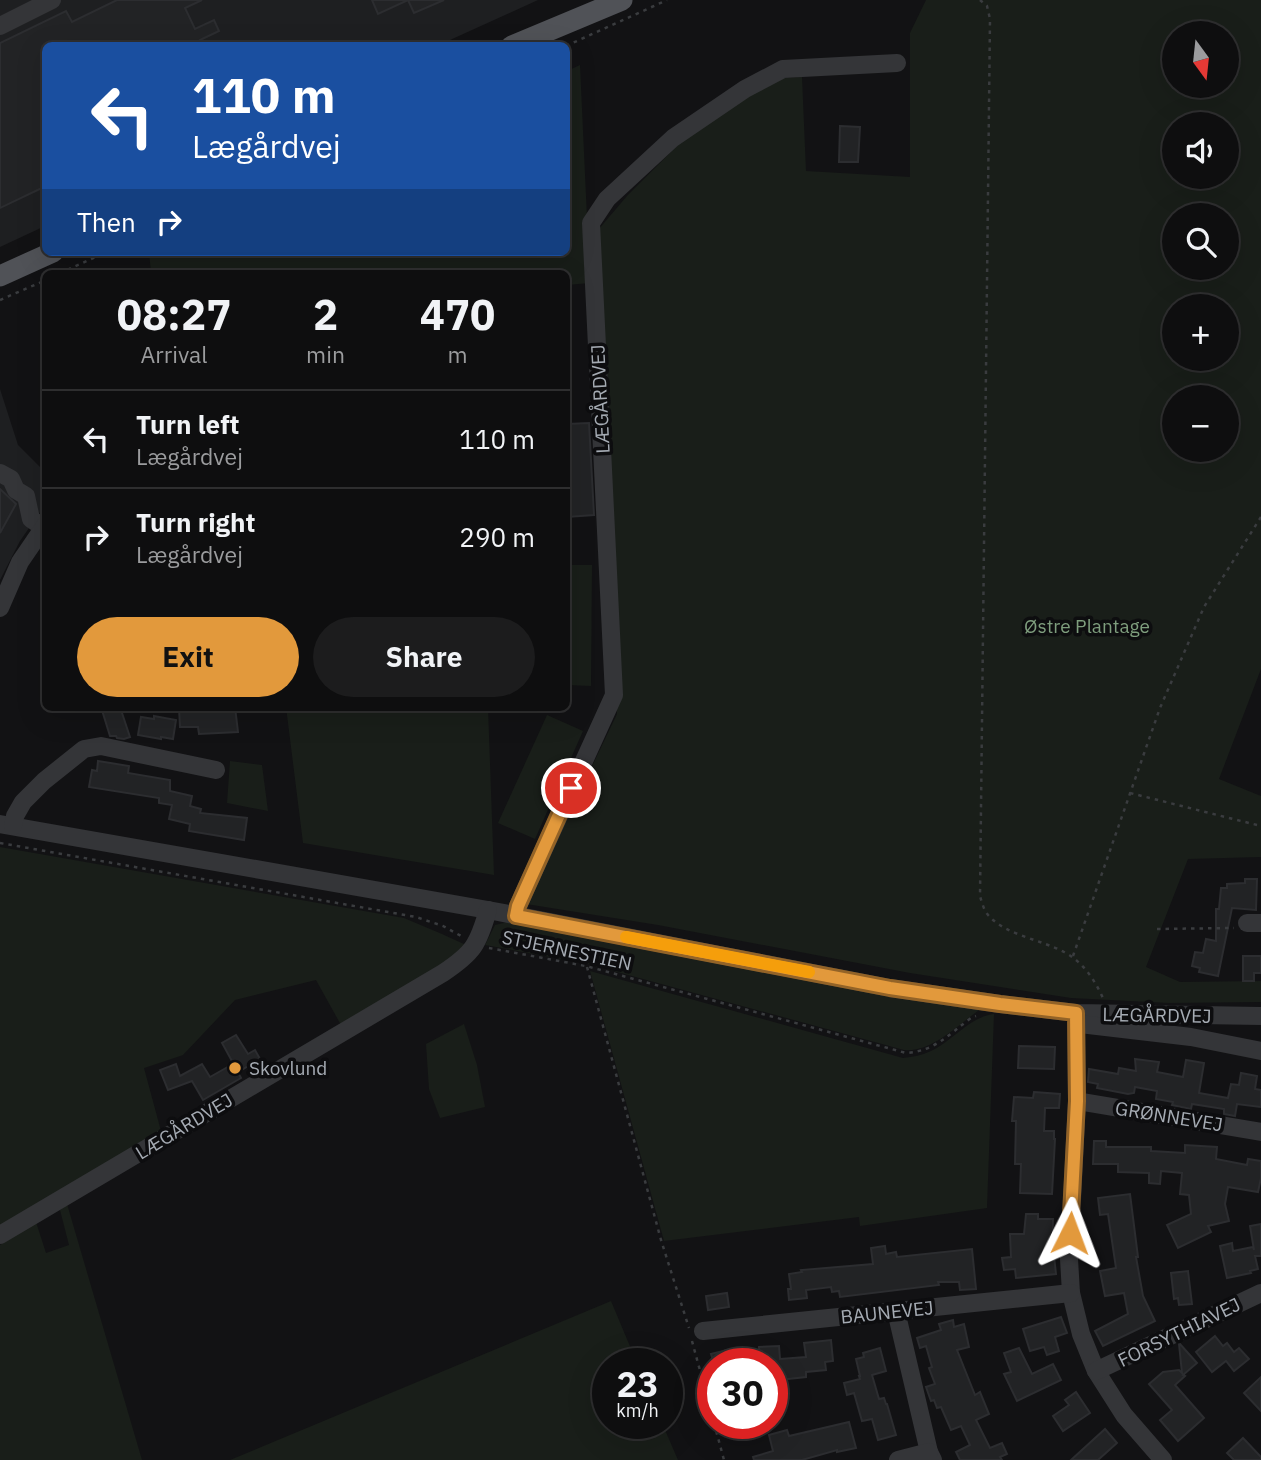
<!DOCTYPE html>
<meta charset="utf-8">
<style>
body{margin:0;font-family:"IBM Plex Sans",sans-serif;background:#1c1c1d;color:#f1f3f6;height:100vh;display:flex;flex-direction:column;font-size:26px;white-space:nowrap}
*{box-sizing:border-box;margin:0}
p{font-size:23px;color:#9b9c9e}
.icon{flex:none;width:38px;height:38px;fill:none;stroke:currentColor;stroke-width:2;stroke-linecap:round;stroke-linejoin:round}
.map{position:relative;flex:1;overflow:hidden}
.drawer{position:absolute;left:42px;top:270px;width:528px;height:441px;display:flex;flex-direction:column;background:#0e0e0f;border-radius:10px;box-shadow:0 7px 28px #0002,0 0 0 2px #2e2e2f}
.drawer>*{flex:none}
.hud{position:absolute;left:42px;top:42px;width:528px;height:214px;border-radius:10px;box-shadow:0 7px 28px #0002,0 0 0 2px #2e2e2f;background:#1a4fa0;color:#fff;overflow:hidden}
.needle{width:46px;rotate:165deg}
.fabs{position:absolute;left:1162px;top:21px;display:grid;gap:14px}
.fabs a{display:grid;place-items:center;width:77px;height:77px;border-radius:50%;background:#0e0e0f;box-shadow:0 7px 28px #0002,0 0 0 2px #2e2e2f;font-size:35px}
.speed{position:absolute;left:592px;top:1348px;display:flex;gap:14px;font-size:35px;font-weight:700;text-align:center}
.speed>*{display:grid;place-content:center;width:91px;height:91px;border-radius:50%;background:#0e0e0f;box-shadow:0 7px 28px #0002,0 0 0 2px #2e2e2f;line-height:1}
.speed small{font-size:18px;font-weight:400}
.speed .limit{border:10px solid #d22;background:#fff;color:#111}
.pin{position:absolute;display:grid;place-items:center;width:60px;height:60px;color:#fff;margin:-30px;border:4px solid #fff;border-radius:50%;box-shadow:0 2px 7px #0007}
.me{position:absolute;width:77px;margin:-38px;rotate:3deg;stroke-linejoin:round;filter:drop-shadow(0 0 5px #0008)}
.turn{display:flex;align-items:center;gap:24px;height:147px;padding:0 35px;font-size:32px}
.turn .icon{width:91px;height:91px;stroke-width:2.5}
.turn b{display:block;font-size:49px;line-height:60px}
.then{display:flex;align-items:center;height:66px;padding:0 35px;background:#0003;gap:14px;font-size:26px}
.eta{display:flex;justify-content:space-evenly;align-items:center;height:119px;text-align:center}
.eta b{font-size:42px;font-weight:800;line-height:49px}
.primary-button{display:flex;gap:14px;margin-top:auto;padding:14px 35px}
.primary-button a{flex:1;height:80px;border-radius:42px;background:#e2993c;color:#111;font-size:28px;font-weight:800;line-height:80px;text-align:center}
.primary-button a+a{background:#1c1c1d;color:#f1f3f6}
ul{padding:0;list-style:none}
li{display:flex;align-items:center;gap:21px;height:98px;padding:0 35px;border-top:2px solid #2e2e2f}
li div{flex:1}
li b{display:block;font-size:26px}
li em{font-style:normal}
.map>svg:first-child{display:block}
</style>
<div class="map">
<svg width="1261" height="1460" viewBox="0 0 1261 1460">
<rect width="100%" height="100%" fill="#121214"/>
<!-- built -->
<g fill="#1e1f21">
<path d="M0 0H538L439 45 46 46 45 226 0 247Z"/>
<path d="M0 389 18 445 46 473 45 505 20 541 0 580Z"/>
</g>
<!-- green -->
<g fill="#191e19" fill-rule="evenodd">
<path d="M926 0H1261V669L1219 779 1261 796V857L1188 859 1146 967 1180 982 1261 981V1002L1169 1003 1071 998 910 973 658 925 526 904 617 714 598 230 627 196 681 142 747 95 782 78 802 77 806 171 910 177V33ZM1174 33H1227V86H1174ZM1174 124H1227V177H1174ZM1174 215H1227V268H1174ZM1174 306H1227V359H1174ZM1174 397H1227V450H1174Z"/>
<path d="M580 65 590 283 567 285V273H151L149 252H567V71Z"/>
<path d="M567 565H592L591 686 567 685Z"/>
<path d="M286 707H488L494 875 303 843Z"/>
<path d="M547 715 583 731 535 839 498 823Z"/>
<path d="M230 761 262 765 268 811 227 803Z"/>
<path d="M0 847 404 918 442 934 466 945 448 961 341 1025 316 980 235 1000 183 1055 144 1068 161 1131 0 1227Z"/>
<path d="M508 922 908 1000 982 1008C960 1023 932 1053 904 1050L588 964 485 945 495 925Z"/>
<path d="M590 971 903 1058C913 1057 922 1055 931 1051 953 1041 969 1017 994 1014L987 1208 860 1226 859 1217 664 1241Z"/>
<path d="M464 1024 477 1065 485 1107 440 1118 429 1089 426 1044Z"/>
<path d="M67 1204 142 1460H0V1245L36 1222 46 1253 69 1245 60 1210Z"/>
<path d="M611 1301 637 1363H607V1423H662L678 1460H230Z"/>
</g>
<!-- building -->
<g fill="#222325" stroke="#2c2d30" stroke-width="2">
<path d="M117 0H202L185 8 195 29 214 20 219 31 200 40 203 46H46V186L0 208V43L66 11 72 22Z"/>
<path d="M372 0H444L414 13 408 0 378 14Z"/>
<path d="M840 126 860 127 858 162H839Z"/>
<path d="M589 423 594 515 567 517V424Z"/>
<path d="M0 489 16 504 0 533Z"/>
<path d="M101 707H120L130 737 124 739 117 738 116 736H110Z"/>
<path d="M196 707H235L238 732 199 734 198 727H180L179 708Z"/>
<path d="M154 716 176 720 173 739 161 737V739L138 735 141 717 154 719Z"/>
<path d="M98 761 129 766 128 773 170 780V791L192 796 190 806 201 809 200 813 247 818 244 840 189 831 190 824 169 819 172 805 159 803V798L89 787 92 770 97 771Z"/>
<path d="M1245 879H1257L1256 910 1232 908 1218 976 1199 972 1200 968 1192 966 1195 952 1203 953 1206 939 1216 941V909H1219L1221 888H1227V884L1245 883Z"/>
<path d="M1243 956H1261V973H1254V981H1243Z"/>
<path d="M236 1035 248 1054 255 1050 260 1059 238 1072 222 1043Z"/>
<path d="M1019 1046 1055 1047 1054 1069 1018 1068Z"/>
<path d="M1135 1059 1159 1062 1157 1072 1183 1077 1186 1060 1204 1063 1199 1093 1228 1098 1231 1084 1239 1085 1241 1073 1257 1076 1255 1089 1261 1090V1107L1237 1104 1235 1116 1224 1114V1109L1192 1104 1191 1109 1172 1105 1173 1102 1156 1099 1157 1091 1135 1087 1134 1093 1128 1094 1097 1088 1098 1084 1088 1082 1089 1069 1118 1074 1119 1068 1136 1071Z"/>
<path d="M176 1064 180 1076 202 1064 210 1077 233 1064 241 1078 203 1100 192 1081 168 1090 160 1070Z"/>
<path d="M1034 1092 1060 1094 1059 1108H1045L1044 1131H1054V1139H1055L1052 1194 1020 1193 1021 1164H1015L1016 1121H1012L1014 1097 1033 1098Z"/>
<path d="M1094 1141H1106V1147H1151V1151L1185 1153V1145L1217 1147 1216 1159 1247 1165 1248 1159 1261 1161V1178L1258 1192 1228 1187 1225 1204 1229 1221 1208 1226 1211 1232 1178 1248 1167 1225 1191 1214 1189 1195 1180 1194 1182 1173 1161 1171 1160 1184 1149 1183V1173L1118 1172V1164H1093Z"/>
<path d="M1130 1194 1138 1257H1136L1143 1296 1155 1321 1103 1346 1095 1331 1128 1314 1124 1293 1105 1296 1100 1271 1116 1268 1108 1214 1100 1215 1098 1198Z"/>
<path d="M1026 1214H1038V1219H1053L1052 1257 1054 1256 1056 1274 1016 1278 1015 1269 1004 1270 1002 1258 1011 1257 1010 1234H1024Z"/>
<path d="M1261 1224V1256H1255L1258 1269 1250 1271 1251 1273 1227 1278 1220 1246 1232 1243 1233 1251 1253 1247 1254 1250 1250 1226Z"/>
<path d="M885 1246 886 1254 896 1252 897 1257 972 1249 976 1289 960 1290 959 1282H938L939 1285 840 1297 839 1291 832 1292 831 1287 806 1290 807 1298 789 1300 788 1289H791L789 1274 802 1272 801 1270 873 1264 871 1248Z"/>
<path d="M1188 1271 1192 1304 1179 1305 1178 1298 1174 1299 1171 1273Z"/>
<path d="M727 1293 729 1307 708 1310 706 1296Z"/>
<path d="M1061 1317 1067 1333 1055 1337 1059 1351 1047 1355 1044 1347 1030 1351 1023 1329Z"/>
<path d="M953 1320 954 1327 964 1324 969 1347 957 1350 975 1395 980 1392 989 1414 976 1420 990 1448 1002 1443 1007 1454 1000 1457 1002 1460H960L956 1452 970 1445 961 1426 951 1430 941 1407 937 1408 934 1400 931 1401 926 1387 935 1384 929 1368 932 1367 926 1346 920 1348 917 1338 941 1330 939 1324Z"/>
<path d="M1215 1336 1223 1346 1227 1343 1234 1352 1239 1348 1249 1359 1234 1371 1226 1361 1212 1372 1196 1352Z"/>
<path d="M831 1340 833 1361 825 1362 826 1370 806 1372V1377L779 1380 778 1375H772V1363H760L759 1347 779 1346 780 1359 806 1357 804 1343Z"/>
<path d="M1179 1344H1180L1197 1363 1183 1375 1185 1376 1175 1385 1204 1418 1178 1441 1160 1420 1172 1410 1149 1384 1163 1372 1179 1370 1182 1373Z"/>
<path d="M736 1348 740 1361 732 1363H714L711 1354Z"/>
<path d="M880 1348 886 1371 872 1375 879 1399 884 1398 886 1404H887L896 1435 878 1440 872 1419 862 1421 854 1393 847 1395 844 1383 860 1379 859 1376H860L856 1359 864 1357 863 1353Z"/>
<path d="M1019 1348 1032 1374 1053 1364 1061 1380 1017 1401 1004 1374 1011 1372 1004 1353Z"/>
<path d="M1261 1377V1411L1244 1393Z"/>
<path d="M1076 1392 1090 1413 1063 1431 1053 1416 1069 1405 1065 1400Z"/>
<path d="M849 1422 856 1448 837 1452V1450L802 1460H754L753 1457 773 1451 769 1435 787 1430 789 1436Z"/>
<path d="M1105 1429 1117 1443 1098 1460H1071Z"/>
<path d="M1243 1438 1261 1457V1460H1234L1227 1453Z"/>
</g>
<g fill="none" stroke-linecap="round" stroke-linejoin="round">
<!-- path -->
<g stroke="#3a3c3f" stroke-width="2.5" stroke-dasharray="3.5 5" stroke-linecap="butt">
<path d="M980 0 987 6 990 19 980 896C982 903 984 911 989 916 1006 935 1042 940 1064 952 1083 962 1094 979 1103 998"/>
<path d="M566 46 667 0"/>
<path d="M60 273 107 252"/>
<path d="M0 300 46 280"/>
<path d="M1130 793 1261 826"/>
<path d="M0 843 416 917 443 926 461 936"/>
<path d="M1157 929 1234 928"/>
<path d="M489 948 586 966 906 1053C935 1051 948 1035 971 1018L976 1016"/>
<path d="M1073 956 1160 708 1204 607 1261 517"/>
<path d="M587 967 661 1240 689 1328"/>
<path d="M692 1341 712 1415"/>
<path d="M714 1423 724 1460"/>
</g>
<!-- minor -->
<g stroke="#343538" stroke-width="18">
<path d="M0 26 52 0"/>
<path d="M0 473 11 479 16 490 26 496 31 519 43 527"/>
<path d="M0 608 20 562 46 524"/>
<path d="M0 824 488 910 890 988 1000 1004 1076 1013 1261 1016"/>
<path d="M13 826 15 816 23 802 44 781 84 749 101 746 216 770"/>
<path d="M516 916 518 906 614 695 591 223 607 199 673 138 745 89 783 69 897 63"/>
<path d="M1247 923H1261"/>
<path d="M1076 1013 1077 1101 1069 1259 1071 1293 1081 1334 1096 1371 1124 1415 1163 1460"/>
<path d="M1080 1024 1191 1037 1261 1051"/>
<path d="M1077 1101 1261 1132"/>
<path d="M0 1235 443 973C473 953 478 945 488 910"/>
<path d="M896 1311 929 1452 933 1460"/>
<path d="M703 1331 1071 1293"/>
<path d="M1096 1371 1261 1293"/>
<path d="M898 1460 929 1452"/>
</g>
<!-- major -->
<g stroke="#505257" stroke-width="21">
<path d="M512 46 622 0"/>
<path d="M0 276 53 252"/>
</g>
</g>
<g fill="none" stroke-linecap="round" stroke-linejoin="round">
<!-- route casing -->
<g stroke="#936327" stroke-width="18">
<path id="route" d="M571 788 518 906 516 916 890 988 1000 1004 1076 1013 1077 1101 1070 1233"/>
</g>
<!-- route -->
<use href="#route" stroke="#e2993c" stroke-width="12"/>
<!-- slow -->
<path stroke="#f59e0b" stroke-width="12" d="M626 937 809 972"/>
</g>
<!-- markers -->
<circle fill="#e2993c" stroke="#0d0d0f" stroke-width="2.5" cx="235" cy="1068" r="7"/>
<g text-anchor="middle" stroke-width="7" stroke-linejoin="round" paint-order="stroke">
<!-- street labels -->
<g font-size="19" fill="#a5abb3" stroke="#0d0d0f">
<text transform="translate(600 399) rotate(-93)" y="7">LÆGÅRDVEJ</text>
<text transform="translate(567 950) rotate(12)" y="7">STJERNESTIEN</text>
<text transform="translate(1157 1015) rotate(1)" y="7">LÆGÅRDVEJ</text>
<text transform="translate(1169 1116) rotate(9)" y="7">GRØNNEVEJ</text>
<text transform="translate(184 1126) rotate(-31)" y="7">LÆGÅRDVEJ</text>
<text transform="translate(887 1312) rotate(-6)" y="7">BAUNEVEJ</text>
<text transform="translate(1179 1332) rotate(-26)" y="7">FORSYTHIAVEJ</text>
</g>
<!-- park labels -->
<g font-size="19" fill="#7e9d7d" stroke="#0d0d0f">
<text x="1087" y="633">Østre Plantage</text>
</g>
<!-- poi labels -->
<g font-size="19" fill="#a5abb3" stroke="#0d0d0f" text-anchor="start">
<text x="249" y="1075">Skovlund</text>
</g>
</g>
</svg>
<div class="fabs">
<a><svg class="needle" viewBox="-14 -14 28 28"><path d="M0-13l5 13h-10z" fill="#e53935"/><path d="M0 13l5-13h-10z" fill="#9b9c9e"/></svg></a>
<a><svg class="icon" aria-label="sound" viewBox="0 0 24 24"><path d="M4 9h4l5-4v14l-5-4H4zM17 9q2 3 0 6"/></svg></a>
<a><svg class="icon" aria-label="search" viewBox="0 0 24 24"><circle cx="10" cy="10" r="6"/><path d="M15 15l6 6"/></svg></a>
<a>+</a>
<a>−</a>
</div>
<div class="speed"><div>23<small>km/h</small></div><div class="limit">30</div></div>
<div class="pin" style="left:571px;top:788px;background:#d93025"><svg class="icon" aria-label="arrive" viewBox="0 0 24 24"><path d="M6 21V4h12l-3 4 3 4H6"/></svg></div>
<svg class="me" style="left:1070px;top:1233px" viewBox="-20 -20 40 40"><path d="M0-17L14 15 0 8-14 15z" fill="#e2993c" stroke="#fff" stroke-width="4"/></svg>
<div class="hud">
<div class="turn"><svg class="icon" aria-label="left" viewBox="0 0 24 24"><path d="M17 20v-9H6M10 6l-5 5 5 5"/></svg><div><b>110 m</b>Lægårdvej</div></div>
<div class="then">Then<svg class="icon" aria-label="right" viewBox="0 0 24 24"><path d="M7 20v-9h11M14 6l5 5-5 5"/></svg></div>
</div>
<section class="drawer">
<div class="eta">
<div><b>08:27</b><p>Arrival</p></div>
<div><b>2</b><p>min</p></div>
<div><b>470</b><p>m</p></div>
</div>
<ul>
<li><svg class="icon" aria-label="left" viewBox="0 0 24 24"><path d="M17 20v-9H6M10 6l-5 5 5 5"/></svg><div><b>Turn left</b><p>Lægårdvej</p></div><em>110 m</em></li>
<li><svg class="icon" aria-label="right" viewBox="0 0 24 24"><path d="M7 20v-9h11M14 6l5 5-5 5"/></svg><div><b>Turn right</b><p>Lægårdvej</p></div><em>290 m</em></li>
</ul>
<div class="primary-button"><a>Exit</a><a>Share</a></div>
</section>
</div>
